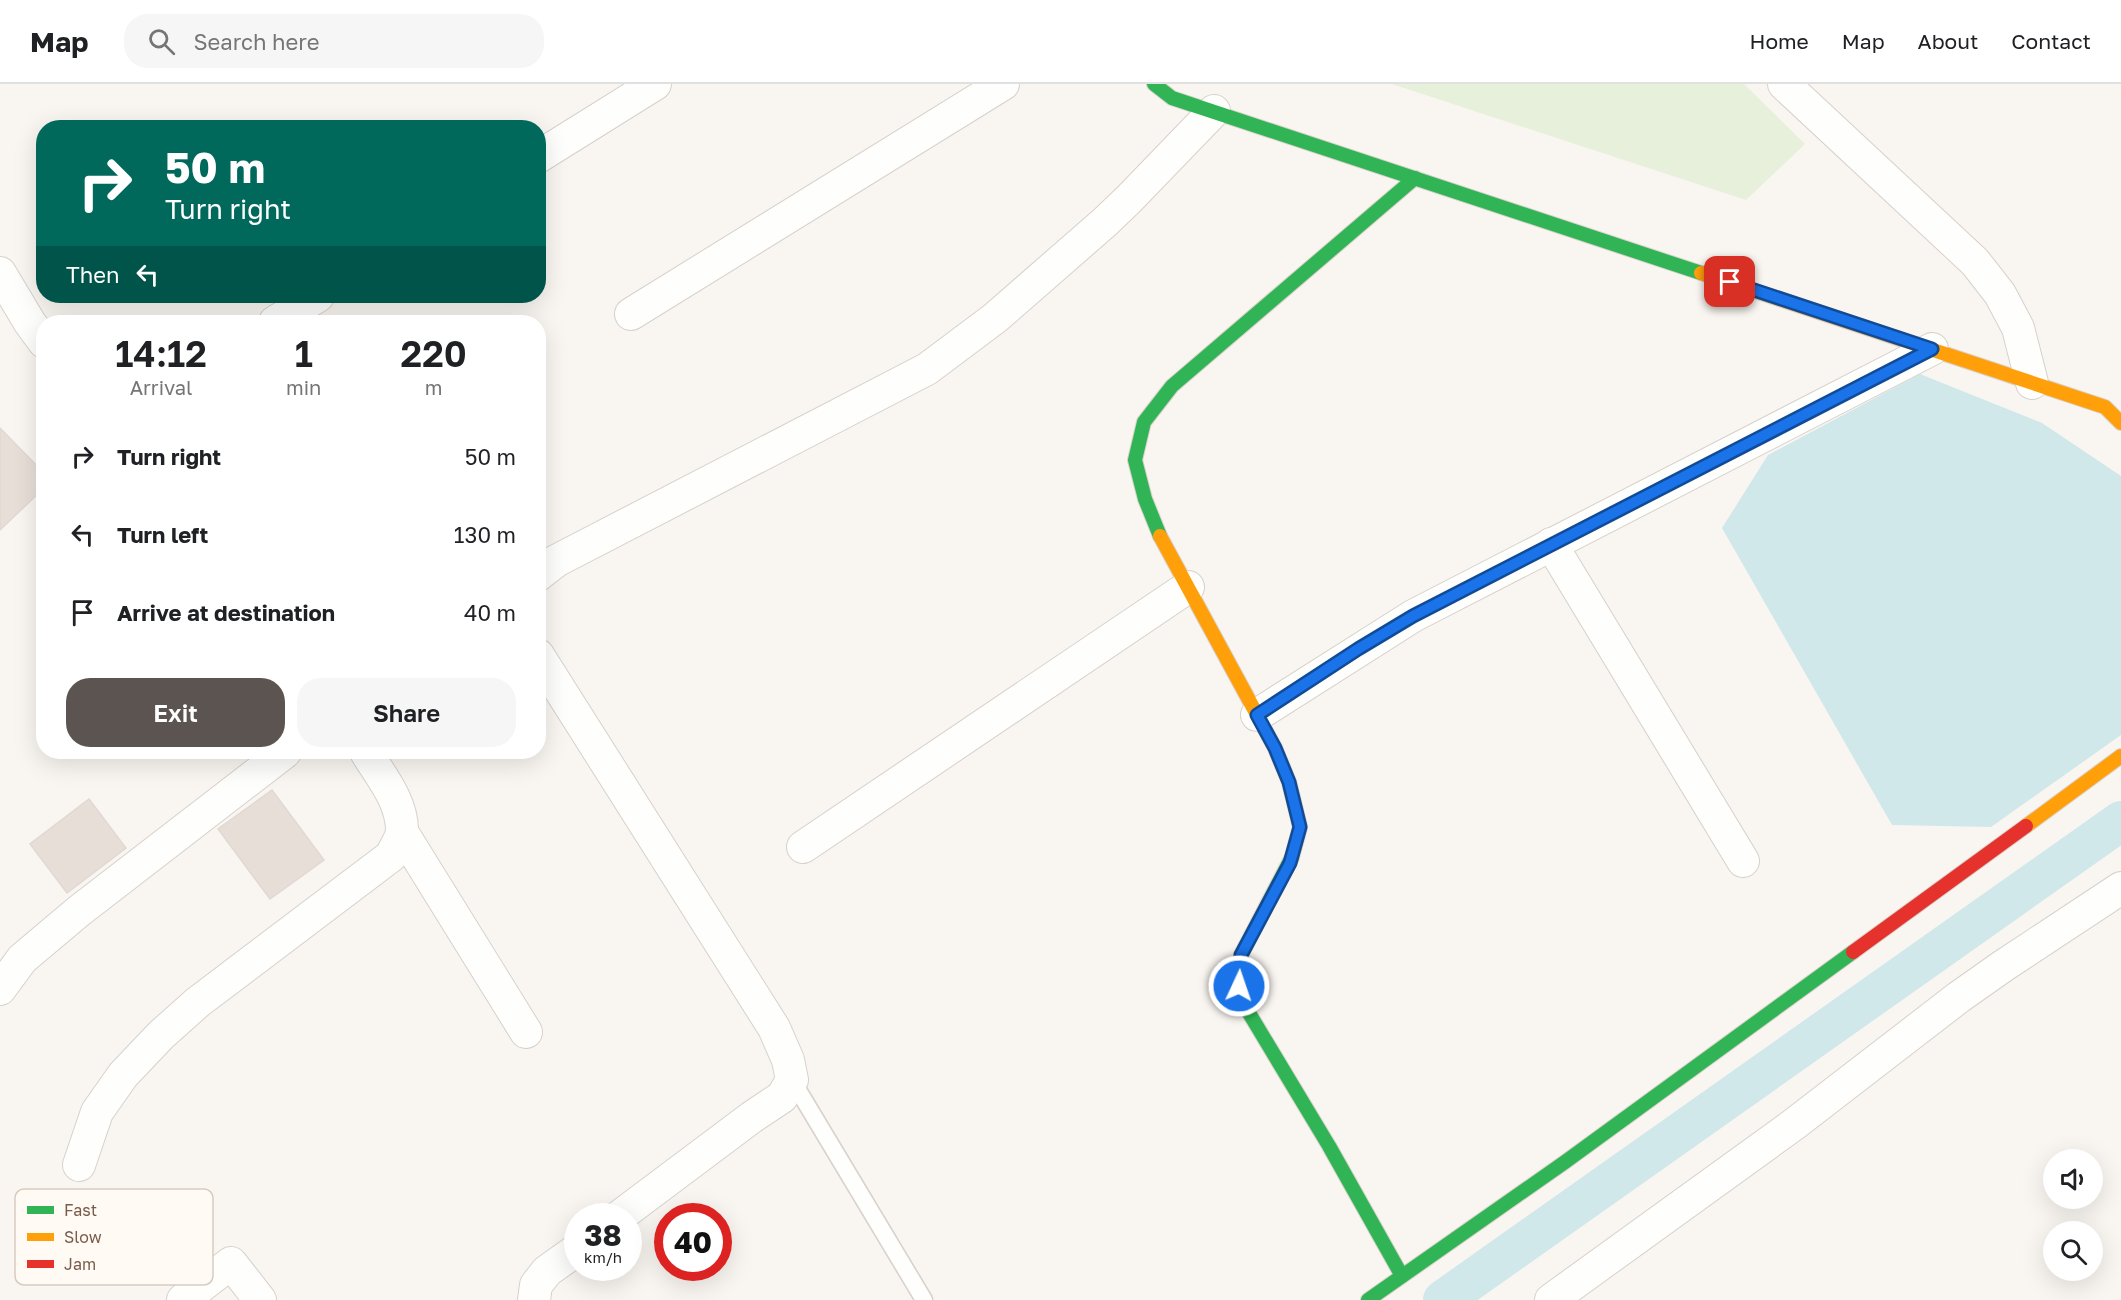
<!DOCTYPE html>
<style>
body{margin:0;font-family:"Golos Text",sans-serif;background:#f6f6f6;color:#202124;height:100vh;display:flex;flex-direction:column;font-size:22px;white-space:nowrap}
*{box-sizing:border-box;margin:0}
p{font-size:20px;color:#757577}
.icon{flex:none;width:33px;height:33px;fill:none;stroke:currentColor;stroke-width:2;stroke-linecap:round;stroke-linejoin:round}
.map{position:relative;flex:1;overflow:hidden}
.drawer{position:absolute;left:36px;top:231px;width:510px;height:444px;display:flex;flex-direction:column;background:#fff;border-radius:24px;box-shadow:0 6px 24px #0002}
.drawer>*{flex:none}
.banner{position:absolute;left:36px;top:36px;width:510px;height:183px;border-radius:24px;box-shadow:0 6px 24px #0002;background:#00695c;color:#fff;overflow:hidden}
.fabs{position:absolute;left:2043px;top:1065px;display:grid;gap:12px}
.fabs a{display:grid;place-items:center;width:60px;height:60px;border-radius:50%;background:#fff;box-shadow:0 6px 24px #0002;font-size:30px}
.speed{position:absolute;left:564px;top:1119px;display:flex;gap:12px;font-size:30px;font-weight:700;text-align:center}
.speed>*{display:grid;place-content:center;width:78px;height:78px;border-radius:50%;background:#fff;box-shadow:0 6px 24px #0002;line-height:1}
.speed small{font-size:15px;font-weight:400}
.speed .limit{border:9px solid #d22;background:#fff;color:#111}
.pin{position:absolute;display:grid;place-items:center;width:51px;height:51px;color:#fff;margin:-26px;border-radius:12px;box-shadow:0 3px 9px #0006}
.me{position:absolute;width:66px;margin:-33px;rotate:3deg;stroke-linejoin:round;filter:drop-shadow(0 0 4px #0008)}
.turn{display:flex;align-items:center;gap:21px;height:126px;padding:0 30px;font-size:27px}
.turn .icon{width:78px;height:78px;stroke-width:2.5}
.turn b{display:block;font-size:42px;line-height:51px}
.then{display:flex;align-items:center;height:57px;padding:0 30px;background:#0003;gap:12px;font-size:22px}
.eta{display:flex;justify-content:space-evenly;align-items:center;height:102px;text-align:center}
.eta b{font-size:36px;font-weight:600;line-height:42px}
.cta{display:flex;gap:12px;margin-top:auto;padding:12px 30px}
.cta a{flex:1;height:69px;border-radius:24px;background:#5c5450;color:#fff;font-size:24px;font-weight:600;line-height:69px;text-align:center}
.cta a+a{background:#f6f6f6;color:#202124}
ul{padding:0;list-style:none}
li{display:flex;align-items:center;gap:18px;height:78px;padding:0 30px}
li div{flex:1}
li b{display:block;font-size:22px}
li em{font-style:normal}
header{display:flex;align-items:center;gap:36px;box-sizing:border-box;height:84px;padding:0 30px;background:#fff;border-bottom:2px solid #e0e0e0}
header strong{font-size:28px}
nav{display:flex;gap:33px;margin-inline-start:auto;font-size:21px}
.search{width:420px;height:54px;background:#f6f6f6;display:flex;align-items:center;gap:15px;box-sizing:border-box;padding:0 21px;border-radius:24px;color:#757577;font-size:22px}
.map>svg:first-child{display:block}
</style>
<header>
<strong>Map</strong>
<div class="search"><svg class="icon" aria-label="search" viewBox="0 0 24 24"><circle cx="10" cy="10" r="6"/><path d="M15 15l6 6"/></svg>Search here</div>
<nav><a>Home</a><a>Map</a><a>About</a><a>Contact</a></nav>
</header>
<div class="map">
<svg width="2121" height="1216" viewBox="0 0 2121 1216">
<rect width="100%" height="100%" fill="#f9f5f0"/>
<!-- green -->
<path fill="#e7f0db" d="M1392 0H1744L1805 60 1746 116Z"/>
<!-- water -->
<path fill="#d0e8ea" d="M1920 290 2042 339 2121 392V651L1991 743 1892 741 1722 444 1768 371Z"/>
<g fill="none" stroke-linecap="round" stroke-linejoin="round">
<!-- canal -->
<path stroke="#d0e8ea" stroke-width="40" d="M1443 1216 2121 737"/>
</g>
<!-- building -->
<g fill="#e6ded7" stroke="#e2d8d2" stroke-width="1.5">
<path d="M0 344 44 389V404L0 446Z"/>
<path d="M272 706 324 776 270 815 218 745Z"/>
<path d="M89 715 126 764 67 809 30 760Z"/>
</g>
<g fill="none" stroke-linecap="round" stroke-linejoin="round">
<!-- lane casing -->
<g stroke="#d7d1cb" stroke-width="19">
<path id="lane" d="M792 996 924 1216"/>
</g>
<!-- street casing -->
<g stroke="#d7d1cb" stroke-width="34">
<g id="street">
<path d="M1784 0 1975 178 2000 210 2018 244 2032 299"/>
<path d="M538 73 655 0"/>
<path d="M0 189 30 239 44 258"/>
<path d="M631 230 1003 0"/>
<path d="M275 238 318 212"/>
<path d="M1551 460 1743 777"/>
<path d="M538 491 556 477 927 285 995 234 1105 138 1129 115 1214 27"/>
<path d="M538 571 774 944 788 976 792 996 782 1013 752 1033 620 1132"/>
<path d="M1257 631 1413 532 1932 265"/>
<path d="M402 748 526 948"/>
<path d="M803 763 1188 503"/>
<path d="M0 905 22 875 79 827 285 668"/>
<path d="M79 1081 97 1028 123 991 161 951 198 918 391 772C394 765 402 754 402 746 402 717 380 691 366 668"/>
<path d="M183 1216 231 1179 260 1216"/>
<path d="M534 1216 536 1201 547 1187 578 1165"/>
<path d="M1551 1216 1793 1041 1959 913 2003 882 2121 804"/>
</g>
</g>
<!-- fast casing -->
<g stroke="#d9d2cb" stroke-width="16">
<g id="fast">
<path d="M1154 0 1172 14 1701 189"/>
<path d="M1160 452 1145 415 1135 376 1144 338 1172 302 1415 94"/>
<path d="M1292 773 1241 871 1239 902 1249 929 1329 1062 1402 1192"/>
<path d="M1368 1216 1565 1078 1853 868"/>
</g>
</g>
<!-- slow casing -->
<g stroke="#d9d2cb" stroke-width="16">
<g id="slow">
<path d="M1701 189 2105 323 2121 339"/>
<path d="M1160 452 1275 664 1289 698 1300 743 1292 773"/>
<path d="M2026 742 2121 672"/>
</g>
</g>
<!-- jam casing -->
<g stroke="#d9d2cb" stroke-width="16">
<path id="jam" d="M1853 868 2026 742"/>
</g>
<!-- lane -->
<use href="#lane" stroke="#fefefd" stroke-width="16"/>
<!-- street -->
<use href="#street" stroke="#fefefd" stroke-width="32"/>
<!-- fast -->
<use href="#fast" stroke="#30b455" stroke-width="14"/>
<!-- slow -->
<use href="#slow" stroke="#ff9f0a" stroke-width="14"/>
<!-- jam -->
<use href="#jam" stroke="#e5322d" stroke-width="14"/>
</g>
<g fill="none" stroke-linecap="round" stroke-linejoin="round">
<!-- route casing -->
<g stroke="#114b97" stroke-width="15">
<path id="route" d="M1239 902 1241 871 1290 779 1300 743 1289 698 1275 664 1257 631 1358 565 1413 532 1932 265 1730 198"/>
</g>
<!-- route -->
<use href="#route" stroke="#1a73e8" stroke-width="10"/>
</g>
<!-- legend -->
<rect x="15" y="1105" width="198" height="96" rx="9" fill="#fffaf3" stroke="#d7cbc1" stroke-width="1.5"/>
<rect x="27" y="1122" width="27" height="8" fill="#30b455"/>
<rect x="27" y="1149" width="27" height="8" fill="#ff9f0a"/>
<rect x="27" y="1176" width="27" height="8" fill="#e5322d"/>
<g font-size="16" fill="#7a5c4d">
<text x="64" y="1132">Fast</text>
<text x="64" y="1159">Slow</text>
<text x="64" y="1186">Jam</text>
</g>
</svg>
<div class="fabs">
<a><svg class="icon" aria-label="sound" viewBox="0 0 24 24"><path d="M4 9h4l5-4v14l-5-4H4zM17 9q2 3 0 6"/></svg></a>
<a><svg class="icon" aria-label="search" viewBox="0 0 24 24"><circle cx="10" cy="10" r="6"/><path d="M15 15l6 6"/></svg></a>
</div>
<div class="speed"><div>38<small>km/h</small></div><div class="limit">40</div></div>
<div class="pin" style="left:1730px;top:198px;background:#d93025"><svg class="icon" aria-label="arrive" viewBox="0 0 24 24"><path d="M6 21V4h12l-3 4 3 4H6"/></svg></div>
<svg class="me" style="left:1239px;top:902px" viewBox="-20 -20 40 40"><circle r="17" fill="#1a73e8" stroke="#fff" stroke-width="3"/><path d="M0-11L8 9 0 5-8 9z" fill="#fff"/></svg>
<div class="banner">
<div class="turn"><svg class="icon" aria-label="right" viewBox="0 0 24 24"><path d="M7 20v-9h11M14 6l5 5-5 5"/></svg><div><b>50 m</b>Turn right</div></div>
<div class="then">Then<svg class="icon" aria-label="left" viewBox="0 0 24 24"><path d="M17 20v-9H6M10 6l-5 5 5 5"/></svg></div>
</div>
<section class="drawer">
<div class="eta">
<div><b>14:12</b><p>Arrival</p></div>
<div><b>1</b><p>min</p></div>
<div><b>220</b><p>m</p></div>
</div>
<ul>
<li><svg class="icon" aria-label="right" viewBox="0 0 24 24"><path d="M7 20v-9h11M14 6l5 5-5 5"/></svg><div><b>Turn right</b></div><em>50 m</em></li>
<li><svg class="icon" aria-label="left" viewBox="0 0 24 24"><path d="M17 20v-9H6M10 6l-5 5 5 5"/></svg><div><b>Turn left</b></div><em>130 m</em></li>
<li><svg class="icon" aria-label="arrive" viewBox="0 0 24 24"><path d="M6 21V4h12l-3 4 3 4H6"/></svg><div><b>Arrive at destination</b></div><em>40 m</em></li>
</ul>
<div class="cta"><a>Exit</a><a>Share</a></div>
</section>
</div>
